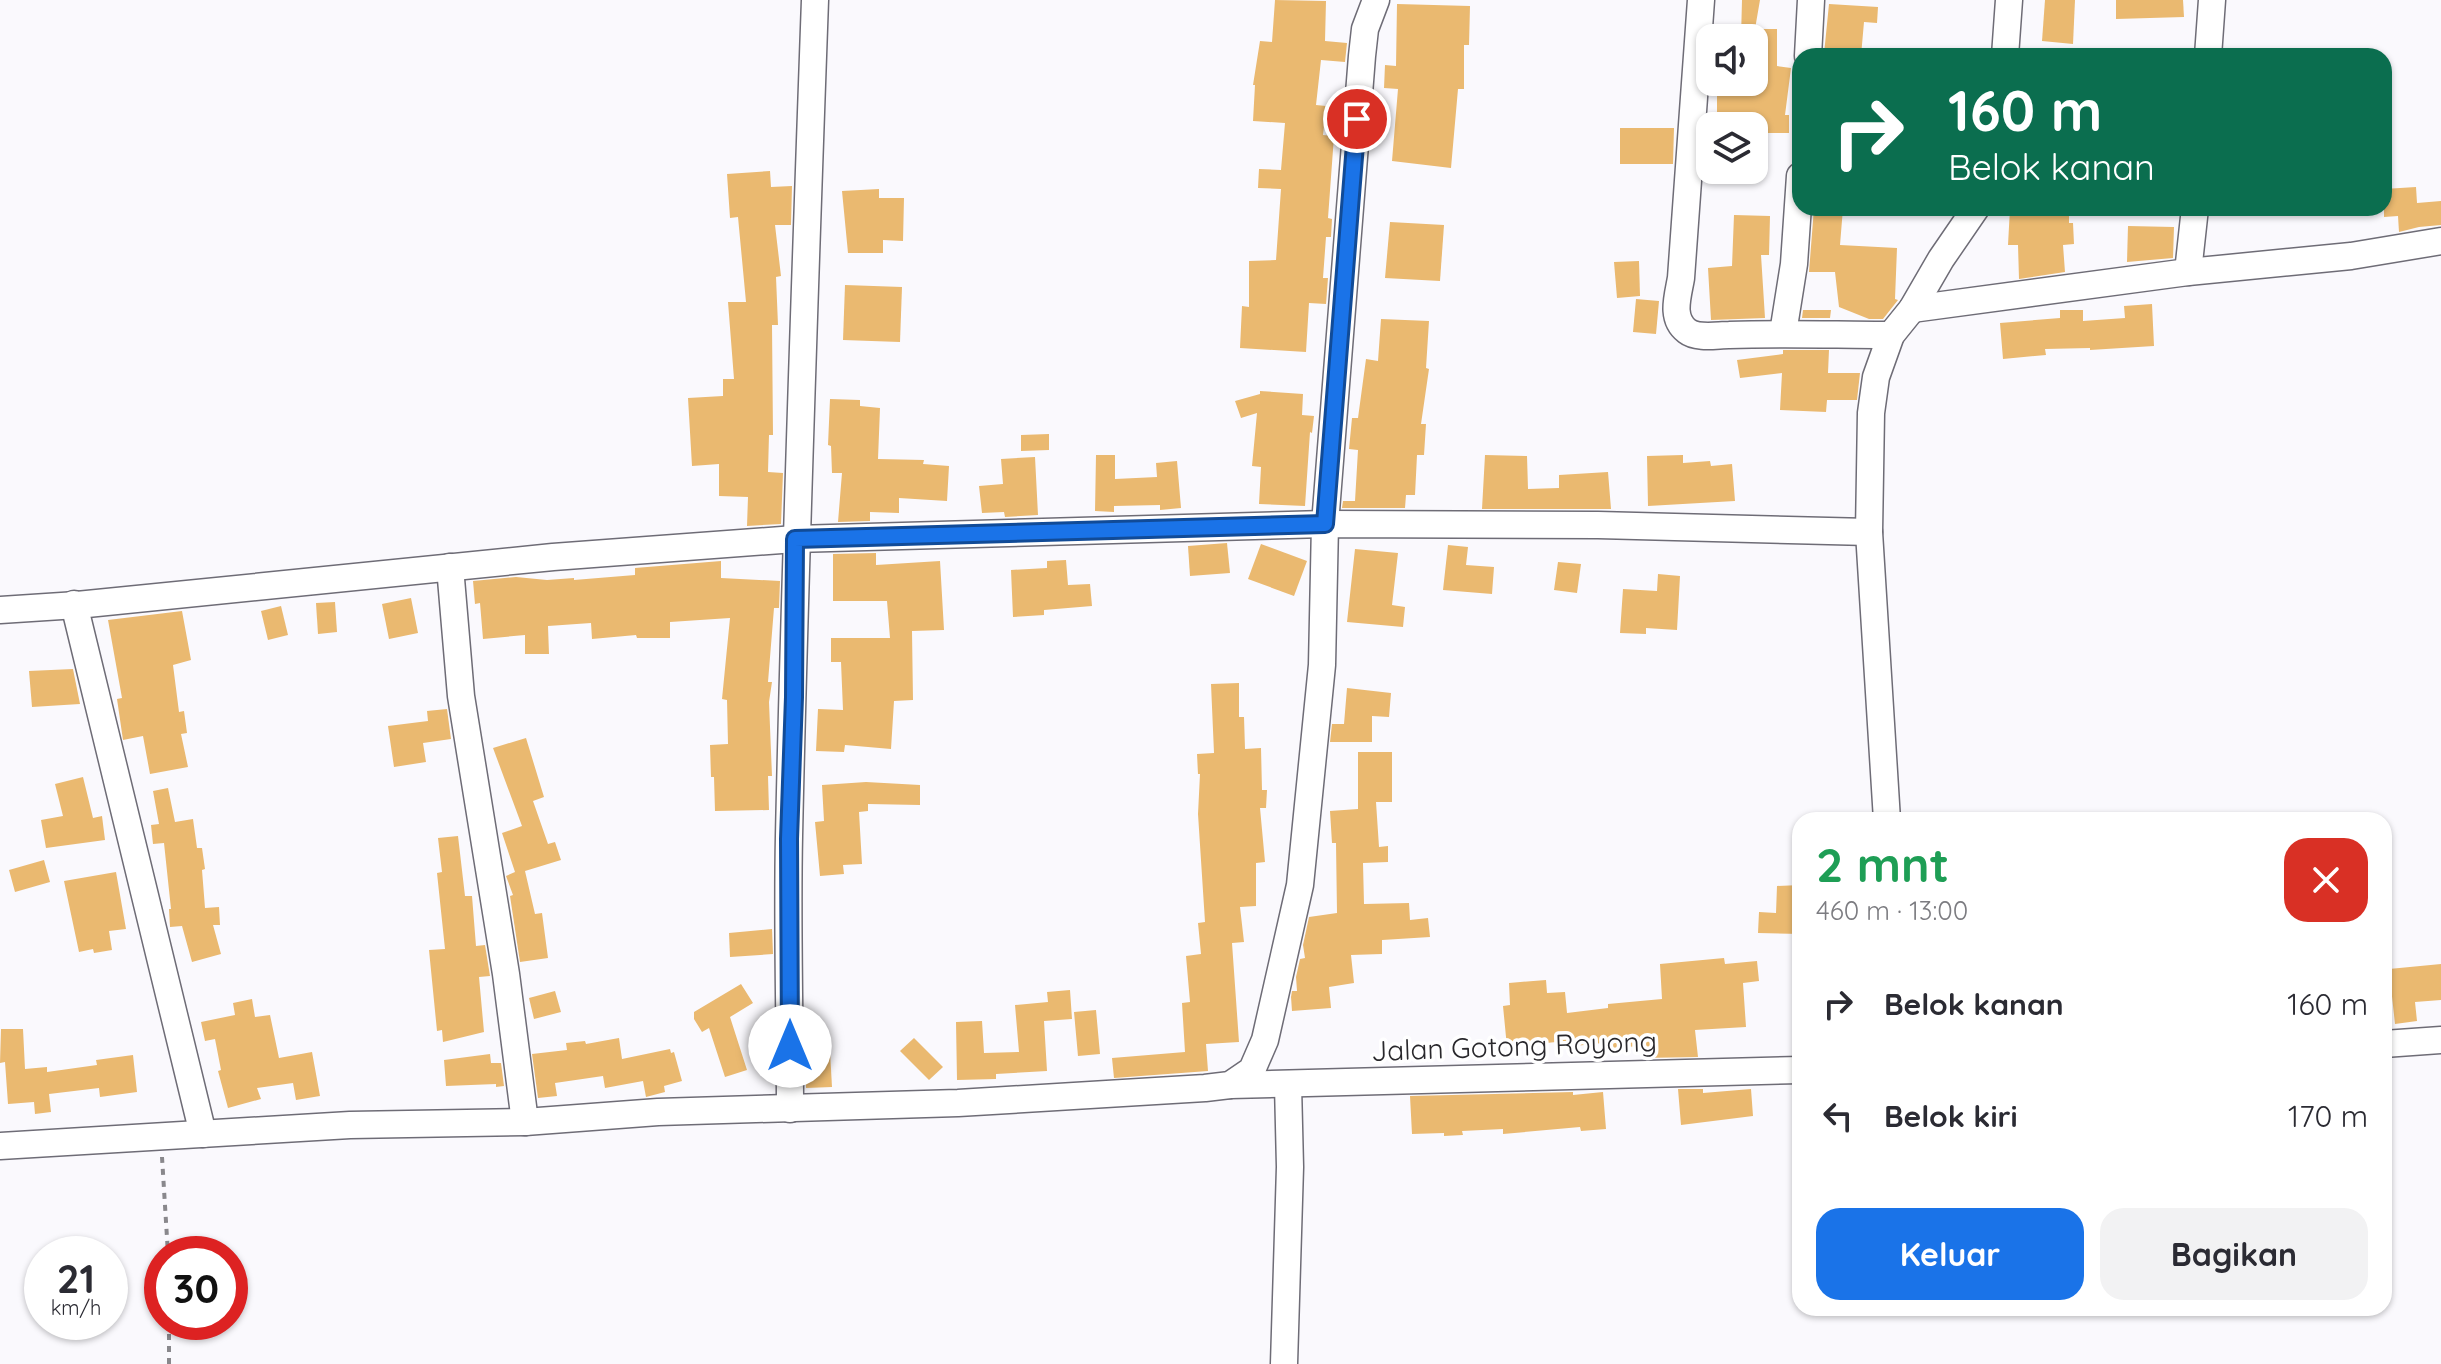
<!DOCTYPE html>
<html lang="id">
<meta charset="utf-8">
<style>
body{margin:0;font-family:Quicksand,sans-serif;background:#f2f2f3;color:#2b2b33;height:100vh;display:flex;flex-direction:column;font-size:30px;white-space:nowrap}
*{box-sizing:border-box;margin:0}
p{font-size:26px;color:#7c7c81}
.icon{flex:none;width:44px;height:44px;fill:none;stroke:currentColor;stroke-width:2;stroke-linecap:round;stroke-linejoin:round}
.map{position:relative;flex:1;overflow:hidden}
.drawer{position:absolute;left:1792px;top:812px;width:600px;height:504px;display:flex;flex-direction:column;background:#fff;border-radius:24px;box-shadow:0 2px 6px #0004}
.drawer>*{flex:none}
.banner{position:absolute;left:1792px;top:48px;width:600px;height:168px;border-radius:24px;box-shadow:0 2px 6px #0004;background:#0b6e4f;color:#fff;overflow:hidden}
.buttons{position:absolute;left:1696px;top:24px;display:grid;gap:16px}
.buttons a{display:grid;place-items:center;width:72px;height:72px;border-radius:16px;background:#fff;box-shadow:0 2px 6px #0004;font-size:40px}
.speed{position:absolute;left:24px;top:1236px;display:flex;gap:16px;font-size:40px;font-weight:700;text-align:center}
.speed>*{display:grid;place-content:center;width:104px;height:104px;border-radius:50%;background:#fff;box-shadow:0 2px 6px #0004;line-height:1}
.speed small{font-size:20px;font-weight:400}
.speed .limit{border:12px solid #d22;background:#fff;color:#111}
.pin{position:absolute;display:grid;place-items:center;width:68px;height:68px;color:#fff;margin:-34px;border:4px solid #fff;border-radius:50%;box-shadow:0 2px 8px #0007}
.me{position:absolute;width:88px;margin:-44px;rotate:0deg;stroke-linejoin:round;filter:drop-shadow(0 0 6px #0008)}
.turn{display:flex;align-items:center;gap:28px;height:168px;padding:0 24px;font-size:36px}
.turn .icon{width:104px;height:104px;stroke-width:2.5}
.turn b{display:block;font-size:56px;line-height:68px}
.round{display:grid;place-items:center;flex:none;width:84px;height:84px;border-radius:24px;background:#f2f2f3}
.head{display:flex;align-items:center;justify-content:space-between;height:136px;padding:0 24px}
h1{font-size:48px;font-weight:700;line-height:60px;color:#1e9e55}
.cta{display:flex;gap:16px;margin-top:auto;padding:16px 24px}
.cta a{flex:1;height:92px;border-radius:24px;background:#1a73e8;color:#fff;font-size:32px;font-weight:700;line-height:92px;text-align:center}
.cta a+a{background:#f2f2f3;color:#2b2b33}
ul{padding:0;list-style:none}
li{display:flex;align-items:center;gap:24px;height:112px;padding:0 24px}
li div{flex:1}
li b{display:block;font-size:30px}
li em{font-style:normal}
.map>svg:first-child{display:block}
</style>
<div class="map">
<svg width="2441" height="1364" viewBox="0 0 2441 1364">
<rect width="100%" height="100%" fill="#faf9fd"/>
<!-- building -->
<g fill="#eab970">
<path d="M1275 0 1326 1 1325 41 1347 43 1345 62 1321 60 1316 105 1326 106 1323 135 1334 136 1328 218 1332 219 1331 237H1326L1323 278H1328L1326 304 1309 303 1306 352 1240 348 1242 306 1249 307V261L1276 260 1281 189 1258 188 1259 169 1281 170 1285 123 1253 121 1255 85H1253L1260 41 1272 42Z"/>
<path d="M1742 0H1760L1755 29H1777V66L1791 68 1785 115H1789V133H1758V126H1717V87H1754V33L1753 38H1741Z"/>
<path d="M2045 0H2075L2073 44 2042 41Z"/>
<path d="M2116 0H2183L2184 17 2116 19Z"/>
<path d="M1397 4 1470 6 1469 45H1464V89H1458L1451 168 1392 161 1398 89 1384 88 1385 65 1396 66Z"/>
<path d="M1829 4 1878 7 1877 23 1864 22 1861 56 1824 54Z"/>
<path d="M1620 128H1674L1673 164H1620Z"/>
<path d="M770 171 771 187 792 186 791 225H775L781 276 776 277 778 325H772L773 435H769L768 472 783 473 781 524 747 526 748 497 719 496V464L692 466 688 398 723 396V379H734L728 302H746L738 217 730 218 727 174Z"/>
<path d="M2416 187 2417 203 2441 201V225L2419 227 2399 232 2398 216 2384 217V189Z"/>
<path d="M879 189V198H904L903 241 883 240V253H848L842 191Z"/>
<path d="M1814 208H1843L1840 245 1897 248 1895 299 1898 300 1883 319H1869L1839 307 1835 272H1809Z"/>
<path d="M2010 208H2069V223H2073L2074 244 2063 245 2065 272 2019 279 2018 245H2008Z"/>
<path d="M1734 215 1770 216 1769 255H1761L1765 318 1711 320 1708 268 1732 266Z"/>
<path d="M1390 222 1444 225 1440 281 1385 278Z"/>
<path d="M2128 226 2174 227 2173 258 2127 262Z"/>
<path d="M1639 261 1640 296 1617 298 1614 262Z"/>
<path d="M845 285 902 287 900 342 843 340Z"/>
<path d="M1636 299 1659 301 1656 334 1633 332Z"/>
<path d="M2152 304 2154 346 2090 350V348L2045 349 2046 355 2003 359 2000 323 2060 318V310H2083V321L2125 318 2124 306Z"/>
<path d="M1803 310H1831L1830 318H1802Z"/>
<path d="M1381 319 1429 321 1426 368 1429 369 1421 424H1426L1424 455H1417L1415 495H1406L1405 508H1342L1343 501H1355L1358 450 1349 449 1352 418H1358L1366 359 1378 361Z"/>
<path d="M1783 350H1829L1828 373H1860L1857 400H1827L1826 412 1780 410 1782 373 1740 378 1737 360 1783 354Z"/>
<path d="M1260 391 1303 394 1302 415 1314 416 1312 433 1310 432 1305 506 1259 504 1261 467 1252 466 1257 413 1241 418 1235 401 1260 394Z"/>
<path d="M830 399 860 400V406L880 408 878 459 924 460 923 464 949 466 947 501 899 498V513L870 512V521L838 522 842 473H832L831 446 828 445Z"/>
<path d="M1049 434V450L1021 451V435Z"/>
<path d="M1096 455H1115V479L1157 477 1156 463 1177 461 1181 508 1160 510V505L1114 506V512L1095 511Z"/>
<path d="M1485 455 1527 456 1528 489 1559 488V475L1608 472 1611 509H1482Z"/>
<path d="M1683 455V463L1710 461 1711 466 1732 464 1735 501 1648 506 1647 456Z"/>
<path d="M1035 457 1038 515 1005 517 1004 512 982 513 979 486 1003 484 1001 459Z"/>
<path d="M1227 543 1230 573 1190 576 1188 546Z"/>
<path d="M1261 544 1307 561 1294 596 1248 579Z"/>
<path d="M1448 545 1468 547 1466 565 1494 567 1492 594 1443 590Z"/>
<path d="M1355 549 1398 553 1392 605 1405 607 1403 627 1347 622Z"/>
<path d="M876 553V565L940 561 944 630 912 631 913 700 894 701 891 749 845 745 844 752 816 751 818 709 843 710 841 662H831V638H890L887 601H833V554Z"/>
<path d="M1066 560 1068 585 1090 584 1092 606 1044 610V615L1013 617 1011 570 1047 568V561Z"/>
<path d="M721 561V578L780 581 779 608H774L768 682H772L769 702 772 776H768L769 810 715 811 714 777H711L710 745 728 744 727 700 722 699 730 618 670 622V638H637L636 635 592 639 591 623 548 626 549 654H525V635L483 639 480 603 475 604 473 581 516 577 547 580 574 578V580L635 575V568Z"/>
<path d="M1558 562 1581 564 1577 593 1554 590Z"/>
<path d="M1658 574 1680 576 1677 630 1646 628V634L1620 633 1623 589 1657 591Z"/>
<path d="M411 598 418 633 389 639 382 604Z"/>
<path d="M335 602 337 632 318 634 316 603Z"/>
<path d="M281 606 288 635 268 640 261 611Z"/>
<path d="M182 611 191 660 173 665 179 712 184 711 187 733 181 734 188 767 150 774 143 736 123 740 117 699 122 698 108 620Z"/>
<path d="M73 669 80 704 32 707 29 671Z"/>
<path d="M1239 683V717H1244L1245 749 1261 748 1262 790H1267L1266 808H1260L1265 862 1256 863V906L1240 907 1244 942 1232 943 1239 1042 1206 1044 1208 1071 1114 1078 1112 1058 1185 1052 1182 1003 1190 1002 1186 956 1201 954 1198 923 1205 922 1198 814 1200 774H1198L1197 754 1214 753 1211 684Z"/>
<path d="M1347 688 1391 693 1389 717 1372 716V742H1330L1332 724H1344Z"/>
<path d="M447 709 451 739 423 743 426 762 394 767 388 726 428 721 427 711Z"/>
<path d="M526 738 544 797 533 801 548 844 555 842 561 860 525 871 535 914 542 913 548 958 520 962 510 896 513 895 506 876 515 872 502 833 522 826 493 748Z"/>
<path d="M1358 752H1392V802H1376L1379 847 1388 846V862L1363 863 1364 904 1409 903 1410 920 1428 918 1430 937 1382 940V954L1351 955 1354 983 1329 987 1331 1008 1292 1011 1291 997 1292 991H1297L1296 977 1300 959 1305 958 1303 945 1309 917 1337 913 1336 843H1332L1330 811 1358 809Z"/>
<path d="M83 777 93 818 102 816 105 840 46 848 41 820 63 816 55 784Z"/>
<path d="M866 782 920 785V805L868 804V811L859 812 862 864 843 865 844 874 820 876 815 822 824 821 822 785Z"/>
<path d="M168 788 175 822 193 819 197 848H202L205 869 202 870 205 908 219 907 220 925H213L221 954 192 962 182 926 170 927 169 909H171L164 843 153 844 151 825 159 824 153 791Z"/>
<path d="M458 836 465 896H472L476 946 485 945 490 976 479 977 484 1032 443 1042 442 1030 437 1031 429 950 445 949 437 873 442 872 438 838Z"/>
<path d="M44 860 50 882 15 892 9 870Z"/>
<path d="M116 872 126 929 109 931 112 950 94 953 93 949 79 952 64 881Z"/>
<path d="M1800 885V934L1758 933 1759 912 1776 913 1777 886Z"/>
<path d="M772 929 773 954 730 957 729 933Z"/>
<path d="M1724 958 1725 964 1757 961 1759 981 1743 983 1746 1027 1695 1030 1698 1057 1642 1058 1641 1046 1612 1048V1042L1556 1048V1042L1507 1047 1503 1006 1510 1005 1509 983 1546 980 1547 993 1565 992 1567 1013 1608 1008V1004L1662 999 1660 964Z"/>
<path d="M2441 964V1000L2415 1002 2417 1021 2395 1024 2389 969Z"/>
<path d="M741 984 753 1003 730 1017 747 1070 725 1077 709 1028 702 1032 694 1019V1012Z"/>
<path d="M1070 990 1072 1019 1044 1021 1047 1071 996 1074V1079L957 1080 956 1022 982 1021 984 1053 1019 1052 1015 1005 1048 1002 1047 992Z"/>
<path d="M555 991 561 1012 534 1019 529 998Z"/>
<path d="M252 999 255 1017 270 1015 279 1058 312 1052 320 1096 296 1100 293 1083 257 1088 261 1099 228 1108 218 1071 221 1070 215 1039 205 1041 201 1022 235 1015 233 1003Z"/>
<path d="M1096 1010 1100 1054 1078 1056 1074 1012Z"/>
<path d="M1 1029H23L25 1069 47 1067V1072L97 1065 96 1060 133 1055 137 1092 100 1097 99 1088 49 1094 51 1112 35 1114 34 1102 8 1104 5 1062 0 1063Z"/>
<path d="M829 1034 832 1087 806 1088V1035Z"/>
<path d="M619 1038 622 1059 670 1049 671 1053 674 1052 682 1081 664 1086 665 1092 646 1097 643 1081 605 1088 603 1076 555 1083 557 1096 538 1098 532 1054 567 1050 566 1043 585 1041 586 1044Z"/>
<path d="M914 1038 943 1067 929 1080 900 1051Z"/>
<path d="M490 1054 491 1063H501L504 1086 496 1087V1084L446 1086 444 1060Z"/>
<path d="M1678 1089H1703V1093L1751 1089 1753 1116 1681 1125Z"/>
<path d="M1573 1092V1095L1603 1092 1606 1129 1581 1131 1580 1127 1503 1134V1129L1462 1131 1463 1135 1444 1136V1133L1412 1134 1410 1096Z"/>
</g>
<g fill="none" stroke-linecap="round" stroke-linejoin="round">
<!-- minor casing -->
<g stroke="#6e6c76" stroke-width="29">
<g id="minor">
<path d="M1701 0 1681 278C1678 296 1670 318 1687 331 1697 339 1717 335 1729 335 1783 333 1837 335 1891 335"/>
<path d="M1808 56 1811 0"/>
<path d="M2005 56 2009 0"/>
<path d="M2208 56 2212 0"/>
<path d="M2188 272 2195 208"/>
<path d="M1912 309 2188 272 2351 256 2441 241"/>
<path d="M1783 333 1794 264 1800 176"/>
<path d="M450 567 461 696 506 974 525 1122"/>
<path d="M74 604 203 1134"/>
<path d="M0 610 77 605 553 557 795 539 1325 524 1598 525 1869 532"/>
<path d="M1887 820 1869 532 1871 413 1876 377 1891 335 1912 309 1941 259 1976 208"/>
<path d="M2384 1044 2441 1040"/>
<path d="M1230 1085 1800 1070"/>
<path d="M790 1109C790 1018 787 927 789 836 795 557 805 279 815 0"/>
<path d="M0 1146 350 1125 525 1122 658 1112 958 1103 1205 1088 1230 1085 1252 1070 1265 1040 1300 885 1322 665 1325 524 1362 56 1365 29 1376 0"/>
<path d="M1284 1364 1290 1167 1288 1085"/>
</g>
</g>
<!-- path -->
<g stroke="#89888c" stroke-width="4" stroke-dasharray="6 6" stroke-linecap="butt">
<path d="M162 1157 168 1254"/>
<path d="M169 1322V1364"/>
</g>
<!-- minor -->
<use href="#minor" stroke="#fff" stroke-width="26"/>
</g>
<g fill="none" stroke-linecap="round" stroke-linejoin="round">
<!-- route casing -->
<g stroke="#114b97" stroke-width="20">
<path id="route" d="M790 1046 789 839 794 697 795 539 1325 524 1357 119"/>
</g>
<!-- route -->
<use href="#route" stroke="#1a73e8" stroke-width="14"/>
</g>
<g text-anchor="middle" stroke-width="7" stroke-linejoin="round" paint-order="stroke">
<!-- street labels -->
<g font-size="28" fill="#29282c" stroke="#fff">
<text transform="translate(1514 1046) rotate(-2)" y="10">Jalan Gotong Royong</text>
</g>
</g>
</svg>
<div class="buttons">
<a><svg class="icon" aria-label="sound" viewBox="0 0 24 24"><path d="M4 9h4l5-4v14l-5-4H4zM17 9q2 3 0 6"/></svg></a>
<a><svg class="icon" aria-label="layers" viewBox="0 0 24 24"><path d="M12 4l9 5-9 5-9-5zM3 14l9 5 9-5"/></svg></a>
</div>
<div class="speed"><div>21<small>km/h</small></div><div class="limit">30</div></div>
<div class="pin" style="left:1357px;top:119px;background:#d93025"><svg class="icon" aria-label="arrive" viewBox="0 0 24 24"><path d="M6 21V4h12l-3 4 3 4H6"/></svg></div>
<svg class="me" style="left:790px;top:1046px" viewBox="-20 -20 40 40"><circle r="19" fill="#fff"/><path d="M0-13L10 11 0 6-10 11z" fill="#1a73e8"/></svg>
<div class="banner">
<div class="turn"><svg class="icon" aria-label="right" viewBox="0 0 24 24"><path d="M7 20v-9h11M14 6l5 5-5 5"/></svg><div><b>160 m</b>Belok kanan</div></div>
</div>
<section class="drawer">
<div class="head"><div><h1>2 mnt</h1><p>460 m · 13:00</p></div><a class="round" style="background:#d93025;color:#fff"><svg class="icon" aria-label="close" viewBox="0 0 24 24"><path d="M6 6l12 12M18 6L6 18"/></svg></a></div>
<ul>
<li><svg class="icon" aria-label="right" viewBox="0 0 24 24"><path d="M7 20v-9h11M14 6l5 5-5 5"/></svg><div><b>Belok kanan</b></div><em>160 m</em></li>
<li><svg class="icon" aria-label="left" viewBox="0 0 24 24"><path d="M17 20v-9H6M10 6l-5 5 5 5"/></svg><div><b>Belok kiri</b></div><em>170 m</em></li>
</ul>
<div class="cta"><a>Keluar</a><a>Bagikan</a></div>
</section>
</div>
